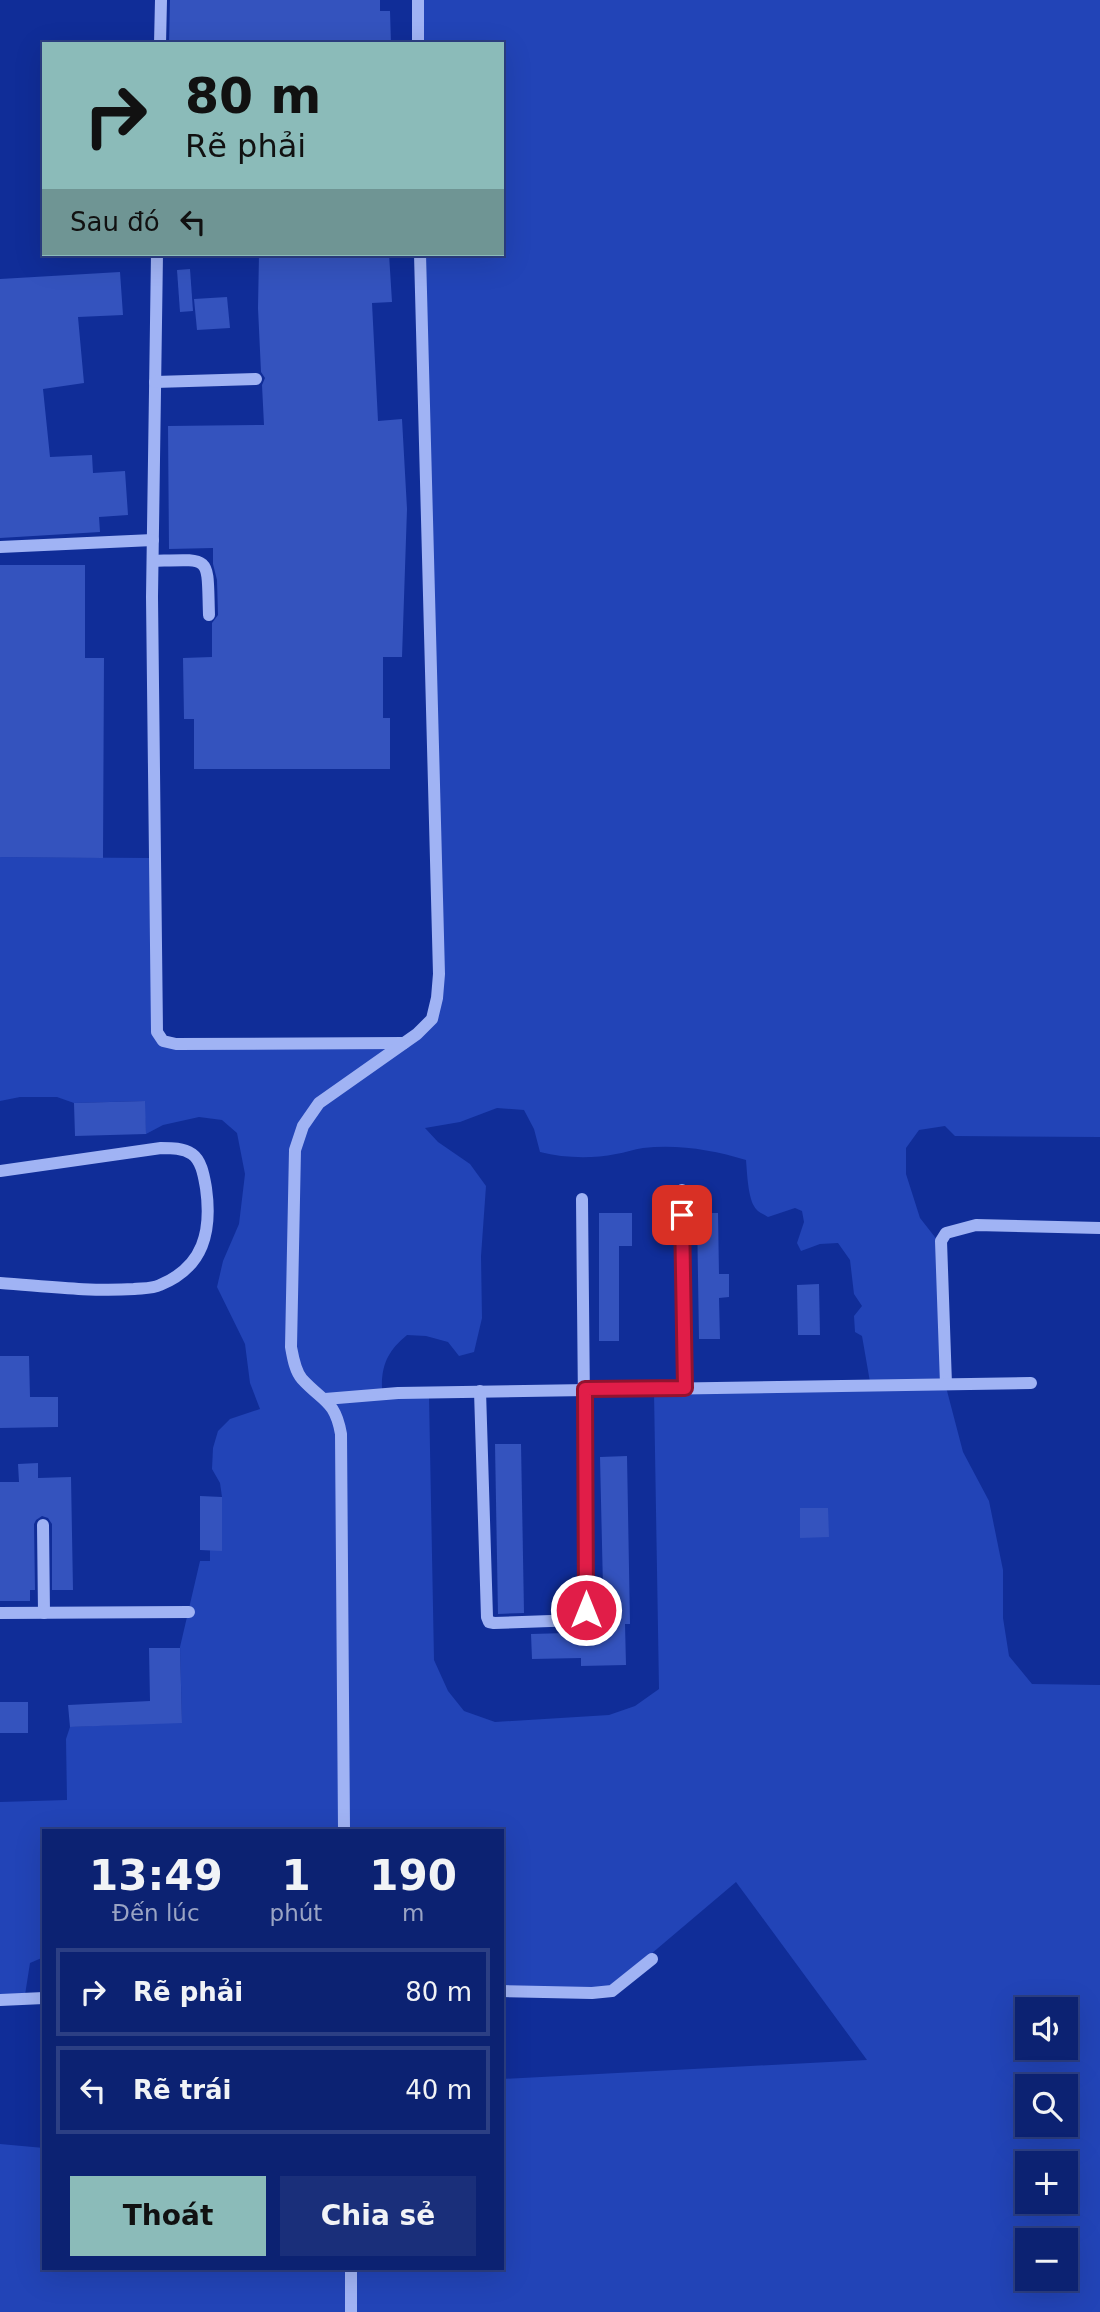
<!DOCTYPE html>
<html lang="vi">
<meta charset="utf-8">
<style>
body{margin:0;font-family:"DejaVu Sans",sans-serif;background:#1a2f7a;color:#f1f3f6;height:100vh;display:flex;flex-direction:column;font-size:26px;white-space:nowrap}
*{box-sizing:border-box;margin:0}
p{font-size:23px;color:#9aa4c4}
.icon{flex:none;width:38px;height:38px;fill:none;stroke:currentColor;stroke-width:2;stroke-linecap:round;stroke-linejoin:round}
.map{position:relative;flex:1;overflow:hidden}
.details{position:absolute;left:42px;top:1829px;width:462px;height:441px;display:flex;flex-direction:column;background:#0c2272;border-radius:0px;box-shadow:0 7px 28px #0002,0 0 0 2px #2c3f84}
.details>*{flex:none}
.guide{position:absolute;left:42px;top:42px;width:462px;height:214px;border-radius:0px;box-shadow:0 7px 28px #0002,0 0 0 2px #2c3f84;background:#8bbbb9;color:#111;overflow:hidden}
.controls{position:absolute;left:1015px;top:1997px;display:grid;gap:14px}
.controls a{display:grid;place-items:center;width:63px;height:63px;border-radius:0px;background:#0c2272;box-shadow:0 7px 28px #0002,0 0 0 2px #2c3f84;font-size:35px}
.pin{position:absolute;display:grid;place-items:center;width:60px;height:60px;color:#fff;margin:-30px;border-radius:14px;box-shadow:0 4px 10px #0006}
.me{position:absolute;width:77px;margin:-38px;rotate:0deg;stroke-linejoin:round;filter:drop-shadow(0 0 5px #0008)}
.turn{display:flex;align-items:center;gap:24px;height:147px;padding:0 28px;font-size:32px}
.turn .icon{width:91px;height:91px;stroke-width:2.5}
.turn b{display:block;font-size:49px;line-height:60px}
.then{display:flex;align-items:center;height:66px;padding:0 28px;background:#0003;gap:14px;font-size:26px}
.eta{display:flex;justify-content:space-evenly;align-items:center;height:119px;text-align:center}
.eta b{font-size:42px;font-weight:700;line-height:49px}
.cta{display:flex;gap:14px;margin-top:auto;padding:14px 28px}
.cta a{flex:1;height:80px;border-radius:0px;background:#8bbbb9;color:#111;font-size:28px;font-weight:700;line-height:80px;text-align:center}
.cta a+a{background:#1a2f7a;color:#f1f3f6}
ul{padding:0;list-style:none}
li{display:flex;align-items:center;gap:21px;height:88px;margin:0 14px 10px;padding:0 14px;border:4px solid #2c3f84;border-radius:0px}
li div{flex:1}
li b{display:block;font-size:26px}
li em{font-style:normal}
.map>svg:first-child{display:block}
</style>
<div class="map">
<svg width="1100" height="2312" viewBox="0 0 1100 2312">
<rect width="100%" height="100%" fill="#102d98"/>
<!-- green -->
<g fill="#2244b7" fill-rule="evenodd">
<path d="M422 0H1100V1137L955 1136 945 1126 919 1130 906 1148V1174L920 1218 938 1241 942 1380 870 1382 862 1336 855 1332 854 1316 862 1306 854 1294 850 1260 838 1243 820 1244 801 1251 797 1243 804 1222 802 1211 795 1208 768 1217C763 1214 756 1211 754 1206 748 1196 747 1172 746 1160 713 1150 678 1144 643 1148 634 1149 625 1153 616 1154 591 1159 564 1158 540 1152L534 1129 524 1110 497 1108 460 1122 425 1128 438 1142 470 1164 486 1186 481 1256 482 1318 474 1352 459 1356 448 1342 426 1336 407 1335C389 1350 381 1364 382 1389L327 1394 304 1376 295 1347 299 1151 307 1128 322 1107 435 1021 424 254H502V44H422Z"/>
<path d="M0 857 151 858 160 1045 392 1047 300 1124 287 1349 330 1410 337 1435 340 1830H44V1957L30 1963 25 1995 0 1996V1802L67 1800 66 1739 70 1727 182 1722 180 1647 200 1561H210V1550H222V1497L220 1483 212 1469 213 1448 218 1431 230 1419 260 1409 250 1383 245 1344 217 1287 223 1261 239 1224 245 1174 237 1133 222 1120 199 1117 163 1125 146 1134 144 1101 74 1103 57 1097H20L0 1101Z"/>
<path d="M946 1387 963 1452 989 1501 1003 1570V1618L1009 1656 1032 1684 1100 1685V2312H355V2268H502V2079L867 2060 736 1882 612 1987H502V1830H348L344 1435 333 1401 429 1396 434 1660 448 1691 464 1711 495 1722 609 1715 635 1706 659 1689 654 1392ZM1027 2009H1066V2048H1027ZM1027 2086H1066V2124H1027ZM1027 2163H1066V2202H1027ZM1027 2240H1066V2278H1027Z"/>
<path d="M0 2144 44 2148V2268H347L348 2312H0Z"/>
</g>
<!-- building -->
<g fill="#3453be">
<path d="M170 0H380V11H390L391 44H169Z"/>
<path d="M259 254H389L392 302 372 303 378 421 402 419 407 509 402 657H383V718H390V769H194V719H184L183 658 212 657V623L218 615 217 580 213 564V548L169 549 168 426 264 425 262 385 265 378 261 372 258 308Z"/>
<path d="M190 269 193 311 180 312 177 270Z"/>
<path d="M120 272 123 315 78 317 84 383 43 389 50 457 92 455 93 473 125 471 128 515 99 517 100 532 0 538V279Z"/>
<path d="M227 297 230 328 197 330 194 299Z"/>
<path d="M0 565H85V658H104L103 858 0 857Z"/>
<path d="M145 1101 146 1134 75 1136 74 1103Z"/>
<path d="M599 1213H632V1246H619V1341H599Z"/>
<path d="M697 1213H718L719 1274H729V1297L719 1298 720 1339H699Z"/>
<path d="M819 1284 820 1335H798L797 1285Z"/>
<path d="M0 1356H29L30 1397H58V1427L0 1428Z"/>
<path d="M495 1444H521L524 1613 498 1614Z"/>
<path d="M627 1456 630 1624H625L626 1665 581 1666V1658L532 1659 531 1634 604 1632 600 1457Z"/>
<path d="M38 1463V1478L71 1477 73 1590H52V1524L48 1518 42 1516 36 1520 34 1524 35 1590H30V1601H0V1482H19L18 1464Z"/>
<path d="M200 1496 222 1497V1551L200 1550Z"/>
<path d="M800 1508H828L829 1537 800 1538Z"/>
<path d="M149 1648H180L182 1723 70 1727 68 1705 150 1701Z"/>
<rect x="0" y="1702" width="28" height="31"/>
</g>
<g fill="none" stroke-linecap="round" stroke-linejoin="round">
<!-- minor -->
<g stroke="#a0b3f4" stroke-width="12">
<path d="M418 0V44"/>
<path d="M160 44 161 0"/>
<path d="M157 254 152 597 157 1032 163 1041 176 1044 404 1043"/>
<path d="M155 382 256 379"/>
<path d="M0 547 153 540"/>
<path d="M153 561C213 559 207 555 209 615"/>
<path d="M0 1171 161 1148C172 1148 183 1148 192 1154 202 1161 204 1177 206 1188 212 1231 204 1267 160 1285 152 1289 142 1288 134 1289 89 1292 44 1286 0 1283"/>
<path d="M682 1190 685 1388"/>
<path d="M946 1384 941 1241 946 1233 976 1225 1100 1228"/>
<path d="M480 1391 487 1617 489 1622 494 1623 579 1620 586 1610 582 1199"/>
<path d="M325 1399 398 1393 1031 1383"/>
<path d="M43 1525 44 1613"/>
<path d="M0 1613 189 1612"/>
<path d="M344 1830 341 1434C335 1400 323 1402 302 1379 295 1371 293 1358 291 1347L295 1150 303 1126 319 1103 417 1034 432 1019 437 998 439 974 420 254"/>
<path d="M502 1991 592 1993 612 1991 652 1959"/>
<path d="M0 2000 44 1998"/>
<path d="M351 2268V2312"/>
</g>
</g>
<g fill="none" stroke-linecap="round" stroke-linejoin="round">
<!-- route casing -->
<g stroke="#92132f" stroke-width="18">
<path id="route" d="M586 1610 585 1389 685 1388 682 1215"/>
</g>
<!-- route -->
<use href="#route" stroke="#e11d48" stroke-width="12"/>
</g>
</svg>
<div class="controls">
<a><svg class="icon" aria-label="sound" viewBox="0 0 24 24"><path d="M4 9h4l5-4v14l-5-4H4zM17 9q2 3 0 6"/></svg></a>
<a><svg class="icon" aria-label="search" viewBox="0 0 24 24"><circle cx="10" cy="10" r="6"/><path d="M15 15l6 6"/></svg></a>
<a>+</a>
<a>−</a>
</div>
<div class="pin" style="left:682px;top:1215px;background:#d93025"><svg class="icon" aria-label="arrive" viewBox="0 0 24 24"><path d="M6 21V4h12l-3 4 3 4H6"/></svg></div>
<svg class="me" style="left:586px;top:1610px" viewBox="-20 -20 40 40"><circle r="17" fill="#e11d48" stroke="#fff" stroke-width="3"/><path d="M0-11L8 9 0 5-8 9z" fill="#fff"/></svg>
<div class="guide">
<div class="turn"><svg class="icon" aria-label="right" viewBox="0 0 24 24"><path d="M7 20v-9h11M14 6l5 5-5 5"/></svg><div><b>80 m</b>Rẽ phải</div></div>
<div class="then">Sau đó<svg class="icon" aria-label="left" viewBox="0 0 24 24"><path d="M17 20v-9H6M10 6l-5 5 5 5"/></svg></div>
</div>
<section class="details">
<div class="eta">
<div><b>13:49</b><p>Đến lúc</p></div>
<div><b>1</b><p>phút</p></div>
<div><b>190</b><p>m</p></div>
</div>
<ul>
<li><svg class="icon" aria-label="right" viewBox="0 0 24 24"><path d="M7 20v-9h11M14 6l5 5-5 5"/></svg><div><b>Rẽ phải</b></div><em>80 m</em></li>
<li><svg class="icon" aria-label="left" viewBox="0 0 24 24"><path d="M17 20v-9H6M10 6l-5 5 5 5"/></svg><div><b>Rẽ trái</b></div><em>40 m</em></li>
</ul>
<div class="cta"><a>Thoát</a><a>Chia sẻ</a></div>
</section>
</div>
